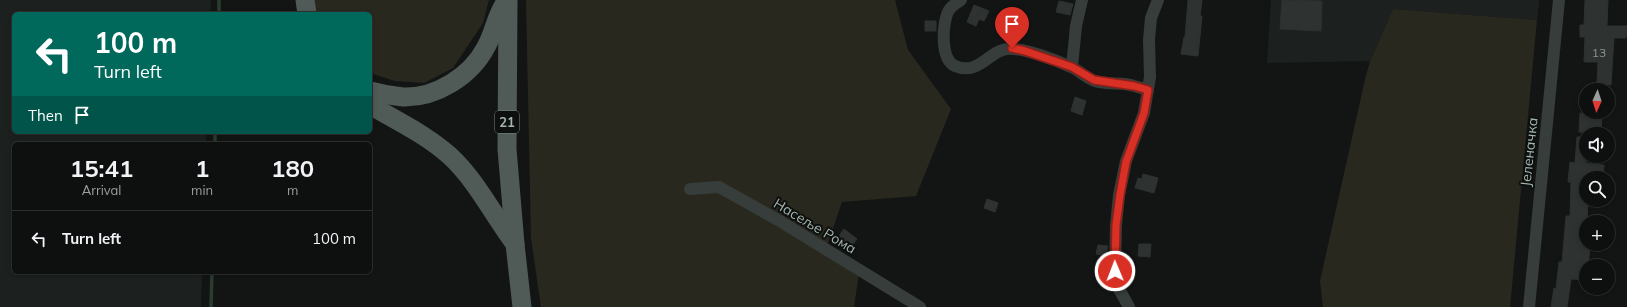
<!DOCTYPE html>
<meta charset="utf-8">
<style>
body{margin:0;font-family:Mulish,sans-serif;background:#171919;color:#f1f3f6;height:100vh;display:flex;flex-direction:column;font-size:15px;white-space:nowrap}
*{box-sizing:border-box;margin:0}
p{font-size:13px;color:#9b9d9f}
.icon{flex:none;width:22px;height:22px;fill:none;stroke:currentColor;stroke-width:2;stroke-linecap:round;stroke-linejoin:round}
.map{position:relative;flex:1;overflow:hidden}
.drawer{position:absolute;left:12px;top:142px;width:360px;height:132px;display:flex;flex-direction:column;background:#0e1010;border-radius:6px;box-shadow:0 2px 6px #0003,0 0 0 1px #2e3030}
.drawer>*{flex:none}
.hud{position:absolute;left:12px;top:12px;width:360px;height:122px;border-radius:6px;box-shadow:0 2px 6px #0003,0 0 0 1px #2e3030;background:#00695c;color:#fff;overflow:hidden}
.needle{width:26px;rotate:183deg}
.tools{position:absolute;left:1579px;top:83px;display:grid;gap:8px}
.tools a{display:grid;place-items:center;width:36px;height:36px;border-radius:50%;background:#0e1010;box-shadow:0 2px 6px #0003,0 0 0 1px #2e3030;font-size:20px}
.pin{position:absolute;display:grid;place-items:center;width:34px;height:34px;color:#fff;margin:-41px -17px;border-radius:50% 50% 50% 0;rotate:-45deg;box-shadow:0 0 4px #0007}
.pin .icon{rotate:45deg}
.me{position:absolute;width:44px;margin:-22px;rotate:359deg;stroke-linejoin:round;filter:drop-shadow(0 0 3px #0008)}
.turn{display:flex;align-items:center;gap:14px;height:84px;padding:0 16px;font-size:18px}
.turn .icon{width:52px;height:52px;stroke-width:2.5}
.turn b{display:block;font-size:28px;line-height:34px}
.then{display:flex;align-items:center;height:38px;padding:0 16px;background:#0003;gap:8px;font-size:15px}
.eta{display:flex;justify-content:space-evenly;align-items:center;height:68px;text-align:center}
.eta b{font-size:24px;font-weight:700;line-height:28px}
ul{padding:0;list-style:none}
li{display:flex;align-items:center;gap:12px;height:56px;padding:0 16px;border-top:1px solid #2e3030}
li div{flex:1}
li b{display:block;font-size:15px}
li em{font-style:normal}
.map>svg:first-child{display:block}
</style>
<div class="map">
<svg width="1627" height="307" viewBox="0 0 1627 307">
<rect width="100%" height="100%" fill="#131515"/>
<!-- built -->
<g fill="#1c201f">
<path d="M0 0H211L210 14H14V132H206V144H14V272H202L201 307H0Z"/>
<path d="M1271 0H1539L1537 20 1393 9 1370 61 1267 63Z"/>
</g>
<!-- green -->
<g fill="#29281f">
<path d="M315 0H489L483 23 453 68 424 83 395 81 370 73V14H315Z"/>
<path d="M526 0H895L908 50 951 109 916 196 842 202 827 246 859 273 854 307H541L531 238Z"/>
<path d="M1393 9 1537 20 1510 307H1323L1320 281 1366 75 1370 61Z"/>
</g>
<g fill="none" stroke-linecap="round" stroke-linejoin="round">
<!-- stream -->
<g stroke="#2b3c2f" stroke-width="3.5">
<path d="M219 14V0"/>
<path d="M215 144V132"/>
<path d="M211 307 212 272"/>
</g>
</g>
<!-- building -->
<g fill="#2e3231" stroke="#2d3231">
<path d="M1188 0H1202L1200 16H1202L1198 56 1181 54 1184 37H1185Z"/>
<path d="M1282 0 1322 1 1321 31 1280 29Z"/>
<path d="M1585 0H1608L1607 26H1627L1626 38H1614L1611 85 1597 84 1598 62H1584L1585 37H1580V25H1584Z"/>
<path d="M1059 1 1073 4 1070 15 1056 12Z"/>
<path d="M974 5 989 11 984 21 979 19 976 26 967 22Z"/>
<rect x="925" y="21" width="11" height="10"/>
<path d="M1075 97 1086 101 1082 115 1071 111Z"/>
<path d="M1580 113 1602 114 1601 133 1579 132Z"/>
<path d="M1577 137H1586V163L1604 165 1603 178H1586V200H1588L1586 244H1590L1589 258 1588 266H1586V280L1571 279 1567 307H1551L1554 288 1556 289 1559 262H1562L1566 216H1570L1571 182H1568L1570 162 1575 163Z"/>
<path d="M1143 174 1158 178 1154 193 1135 188 1138 178 1142 179Z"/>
<path d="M987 199 998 203 995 212 984 208Z"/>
<path d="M844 229 857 239 851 247 838 237Z"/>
<path d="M1139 244H1151L1150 257 1138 256Z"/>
<path d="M1098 245 1108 246 1106 256 1096 254Z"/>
</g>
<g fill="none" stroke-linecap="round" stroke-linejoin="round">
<!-- street -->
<g stroke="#363d3a" stroke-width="12">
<path d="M961 0C957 3 952 5 949 10 942 22 940 59 955 66 981 77 990 46 1013 49 1029 50 1056 60 1071 67 1079 70 1086 78 1095 81 1104 84 1115 83 1125 84 1133 85 1140 88 1148 90"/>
<path d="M1072 67 1076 26 1082 0"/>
<path d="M690 189 719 187 778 220 920 307"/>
<path d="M1129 307 1118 287 1115 271 1116 225 1119 195 1126 161 1144 113 1150 77 1149 40 1151 18 1158 0"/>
<path d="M1529 307 1559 0"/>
</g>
<!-- primary -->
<g stroke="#505a56" stroke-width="19">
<path d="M305 0 307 14"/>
<path d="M508 0 507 149 515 244 522 307"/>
<path d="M370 91C381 94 392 96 403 97 436 98 471 76 486 47 494 33 496 16 505 3"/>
<path d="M370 105C397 121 427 135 450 156 477 181 493 215 515 244"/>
</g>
</g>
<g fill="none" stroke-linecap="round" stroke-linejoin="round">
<!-- route casing -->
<g stroke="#8d1f18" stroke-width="10">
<path id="route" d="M1012 48 1025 51 1072 67 1094 80 1134 86 1148 90 1144 113 1126 162 1120 195 1116 225 1115 271"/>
</g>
<!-- route -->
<use href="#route" stroke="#d93025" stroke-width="7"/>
</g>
<g text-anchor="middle" stroke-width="4" stroke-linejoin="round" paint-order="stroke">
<!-- number labels -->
<g font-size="12" fill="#86968e">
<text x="1599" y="57">13</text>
</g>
<!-- shield labels -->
<rect fill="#0e1010" stroke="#77857e" stroke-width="1" x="495" y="111" width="24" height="22" rx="3"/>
<g font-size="13" font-weight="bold" fill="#a4b7ad">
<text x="507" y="127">21</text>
</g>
<!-- street labels -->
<g font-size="14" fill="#a4b7ad" stroke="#0e1010">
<text transform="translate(1529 152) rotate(-84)" y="5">Јеленачка</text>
<text transform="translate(815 226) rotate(31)" y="5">Насеље Рома</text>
</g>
</g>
</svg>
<div class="tools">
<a><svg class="needle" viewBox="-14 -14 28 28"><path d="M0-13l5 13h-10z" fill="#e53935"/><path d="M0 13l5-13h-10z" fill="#9b9d9f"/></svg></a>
<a><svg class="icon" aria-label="sound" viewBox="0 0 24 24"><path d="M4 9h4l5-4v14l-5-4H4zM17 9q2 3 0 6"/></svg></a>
<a><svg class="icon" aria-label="search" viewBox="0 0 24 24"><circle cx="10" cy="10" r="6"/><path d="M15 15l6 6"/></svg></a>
<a>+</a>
<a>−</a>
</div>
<div class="pin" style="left:1012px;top:48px;background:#d93025"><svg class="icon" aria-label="arrive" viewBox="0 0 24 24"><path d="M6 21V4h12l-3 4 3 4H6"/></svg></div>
<svg class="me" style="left:1115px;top:271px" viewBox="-20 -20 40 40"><circle r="17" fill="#d93025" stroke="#fff" stroke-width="3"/><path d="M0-11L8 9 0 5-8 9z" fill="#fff"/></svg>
<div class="hud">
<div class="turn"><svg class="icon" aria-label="left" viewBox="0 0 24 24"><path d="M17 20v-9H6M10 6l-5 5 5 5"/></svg><div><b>100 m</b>Turn left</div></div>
<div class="then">Then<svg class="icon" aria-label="arrive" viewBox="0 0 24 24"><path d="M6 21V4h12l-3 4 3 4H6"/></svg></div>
</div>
<section class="drawer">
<div class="eta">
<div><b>15:41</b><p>Arrival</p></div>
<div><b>1</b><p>min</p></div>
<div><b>180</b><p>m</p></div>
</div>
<ul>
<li><svg class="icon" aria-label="left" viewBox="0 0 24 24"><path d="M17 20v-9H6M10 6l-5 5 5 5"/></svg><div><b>Turn left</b></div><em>100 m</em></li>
</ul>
</section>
</div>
